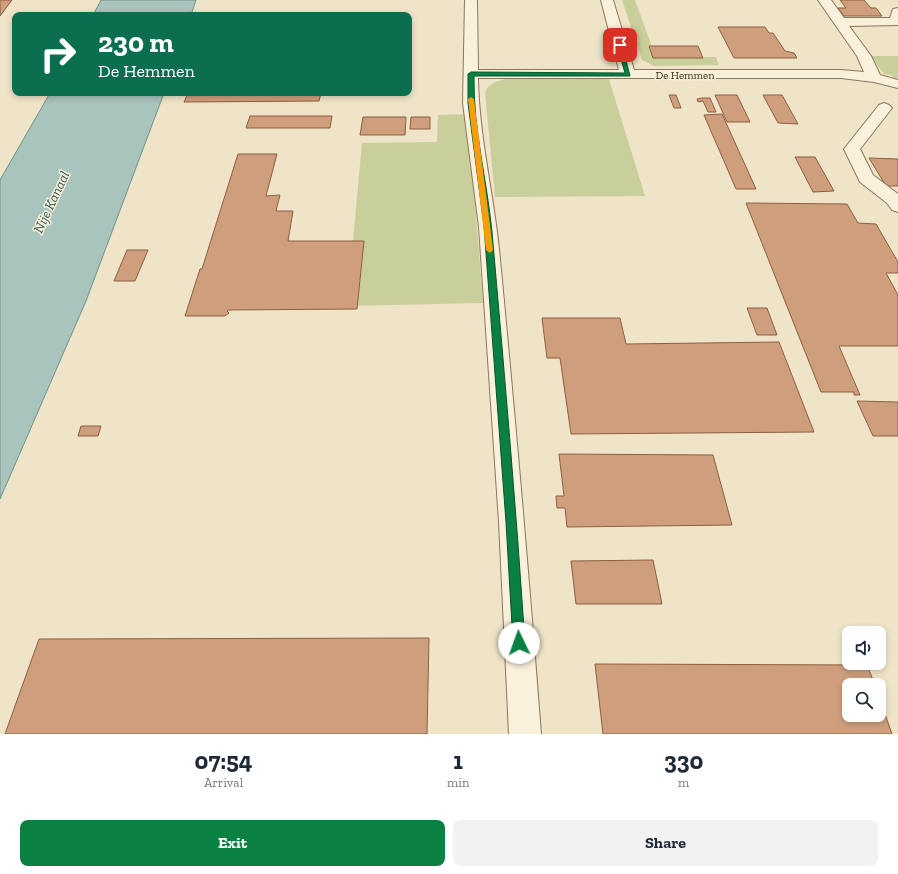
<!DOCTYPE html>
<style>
body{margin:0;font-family:"Zilla Slab",serif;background:#f2f2f3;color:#1f2937;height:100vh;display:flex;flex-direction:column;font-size:15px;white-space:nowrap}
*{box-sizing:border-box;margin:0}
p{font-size:13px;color:#747a83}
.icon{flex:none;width:22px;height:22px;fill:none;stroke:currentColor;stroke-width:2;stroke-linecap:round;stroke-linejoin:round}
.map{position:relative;height:734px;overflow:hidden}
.panel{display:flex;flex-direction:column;background:#fff;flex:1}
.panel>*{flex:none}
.hud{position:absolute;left:12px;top:12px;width:400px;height:84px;border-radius:8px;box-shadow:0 2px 6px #0003;background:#0b6e4f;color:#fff;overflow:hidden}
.controls{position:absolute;left:842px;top:626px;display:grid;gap:8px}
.controls a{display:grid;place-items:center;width:44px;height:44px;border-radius:8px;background:#fff;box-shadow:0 2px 6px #0003;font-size:20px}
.pin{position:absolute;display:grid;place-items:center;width:34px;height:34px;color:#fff;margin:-17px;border-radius:8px;box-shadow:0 2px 6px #0006}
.me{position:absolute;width:44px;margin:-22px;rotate:357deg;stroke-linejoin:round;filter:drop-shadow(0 0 3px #0008)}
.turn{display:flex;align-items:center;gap:14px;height:84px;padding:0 20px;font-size:18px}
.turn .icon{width:52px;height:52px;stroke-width:2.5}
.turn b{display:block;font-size:28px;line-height:34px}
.eta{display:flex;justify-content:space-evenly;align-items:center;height:68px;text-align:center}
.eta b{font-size:24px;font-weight:800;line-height:28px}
.primary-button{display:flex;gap:8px;margin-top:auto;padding:8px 20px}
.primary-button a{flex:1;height:46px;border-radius:8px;background:#0b8043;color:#fff;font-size:16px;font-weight:800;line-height:46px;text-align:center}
.primary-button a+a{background:#f2f2f3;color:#1f2937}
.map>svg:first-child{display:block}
</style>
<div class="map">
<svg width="898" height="734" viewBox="0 0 898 734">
<rect width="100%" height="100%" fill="#f0e4c8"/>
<!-- green -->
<g fill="#c9cf9b">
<path d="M622 0H635L652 47 666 57H716L719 65 654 66 642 60Z"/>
<path d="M870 56H898V79L893 77 892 75 884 74Z"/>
<path d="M608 76 645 196 495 197 485 93 488 87 495 82 513 77Z"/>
<path d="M468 114 483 303 347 306 362 143 437 142 438 115Z"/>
</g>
<!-- water -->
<g fill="#a9c4bc" stroke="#6f938a">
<path d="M101 0H196L191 15H93Z"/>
<path d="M50 93H164L86 301 0 499V180Z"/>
</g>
<!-- building -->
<g fill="#cf9f7d" stroke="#8d5f41">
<path d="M0 0H12L0 16Z"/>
<path d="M840 0H864L871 8H876L882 16H844L838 8H846Z"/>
<path d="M718 27H765L769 33H773L785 51 794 53 797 58H734Z"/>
<path d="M649 46H698L703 58H653Z"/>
<path d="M188 93H321L319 101 184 102Z"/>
<path d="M669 95H676L681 108H674Z"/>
<path d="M715 95H737L750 122H727Z"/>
<path d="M763 95H782L798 124 778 123Z"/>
<path d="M702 98H710L716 112H708L703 101 698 102 697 99Z"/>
<path d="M722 114 756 189H736L704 115Z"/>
<path d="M250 116H332L330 128H246Z"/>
<path d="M363 117H406L405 135H360Z"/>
<path d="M411 117H430V129H410Z"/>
<path d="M238 154H277L266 196 280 195 276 211H293L288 241H364L357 309 229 310 227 311 229 313 225 316H185L200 269H202Z"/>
<path d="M795 157H815L834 191 813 192Z"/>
<path d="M869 158 898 159V186H886Z"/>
<path d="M746 203 847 204 858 223 876 224 898 262V273H886L898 295V346H839L860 395H854V392H821Z"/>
<path d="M127 250H148L135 281H114Z"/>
<path d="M747 308H767L777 335H757Z"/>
<path d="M542 318H620L626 344 779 342 814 432 571 434 560 358H547Z"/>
<path d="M857 401 898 402V436H873Z"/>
<path d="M81 426H101L98 436H78Z"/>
<path d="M559 454 713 455 732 525 567 527 565 508H557L556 496H564Z"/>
<path d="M653 560 662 604H576L571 561Z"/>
<path d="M429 638 427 734H5L39 639Z"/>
<path d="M595 664 867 665 875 685H849V715H879V697L892 734H603Z"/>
</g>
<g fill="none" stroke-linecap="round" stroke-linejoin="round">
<!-- minor casing -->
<g stroke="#8d765c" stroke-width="2">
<g id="minor">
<path d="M465 0H477L478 70H619L601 0H613L634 70H841L864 72 857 56 818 0H831L844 18H890L893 9 898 8V25L849 26 871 56 880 75 898 80V88L874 82 841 78H478C479 139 495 199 500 259 515 417 529 575 541 734H509L499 522 479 227 463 103Z"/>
<path d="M884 103 889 105 892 108 860 149 873 175 898 194V212L892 210 887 203 860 182 844 149 879 105Z"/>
</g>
</g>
<!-- minor -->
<use href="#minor" fill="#faf1dc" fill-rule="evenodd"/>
</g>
<!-- route -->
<path fill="#0b8043" stroke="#07532c" d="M620 43 622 45 630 76H474C473 129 487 180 492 232 504 369 516 506 525 643L524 647 519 649 515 647 513 643 506 522 484 226 468 103V74L471 72 625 73 617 45Z"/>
<!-- slow -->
<path fill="#f59e0b" d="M471 97 474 99 493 250 490 253 486 250 468 99Z"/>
<g text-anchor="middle" stroke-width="3" stroke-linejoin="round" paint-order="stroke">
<!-- far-street labels -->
<g font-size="11" fill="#3d2e20" stroke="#f7eed8">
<text x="685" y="79">De Hemmen</text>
</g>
<!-- water labels -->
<g font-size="14" font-style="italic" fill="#2f5d5a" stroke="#f7eed8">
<text transform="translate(51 202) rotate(-65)" y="5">Nije Kanaal</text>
</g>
</g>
</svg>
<div class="controls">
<a><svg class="icon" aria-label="sound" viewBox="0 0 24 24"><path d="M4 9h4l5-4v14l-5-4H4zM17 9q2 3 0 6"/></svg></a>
<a><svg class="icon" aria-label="search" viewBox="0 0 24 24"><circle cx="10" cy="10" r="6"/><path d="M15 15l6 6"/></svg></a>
</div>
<div class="pin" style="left:620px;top:45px;background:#d93025"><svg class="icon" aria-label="arrive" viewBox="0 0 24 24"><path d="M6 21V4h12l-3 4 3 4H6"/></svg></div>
<svg class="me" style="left:519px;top:643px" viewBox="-20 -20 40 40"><circle r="19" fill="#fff"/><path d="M0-13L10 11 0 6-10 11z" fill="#0b8043"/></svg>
<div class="hud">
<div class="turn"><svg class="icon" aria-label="right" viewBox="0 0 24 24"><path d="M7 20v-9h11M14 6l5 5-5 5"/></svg><div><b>230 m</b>De Hemmen</div></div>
</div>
</div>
<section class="panel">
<div class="eta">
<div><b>07:54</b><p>Arrival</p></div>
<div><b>1</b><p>min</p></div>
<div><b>330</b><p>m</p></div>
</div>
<div class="primary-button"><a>Exit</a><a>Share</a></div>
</section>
